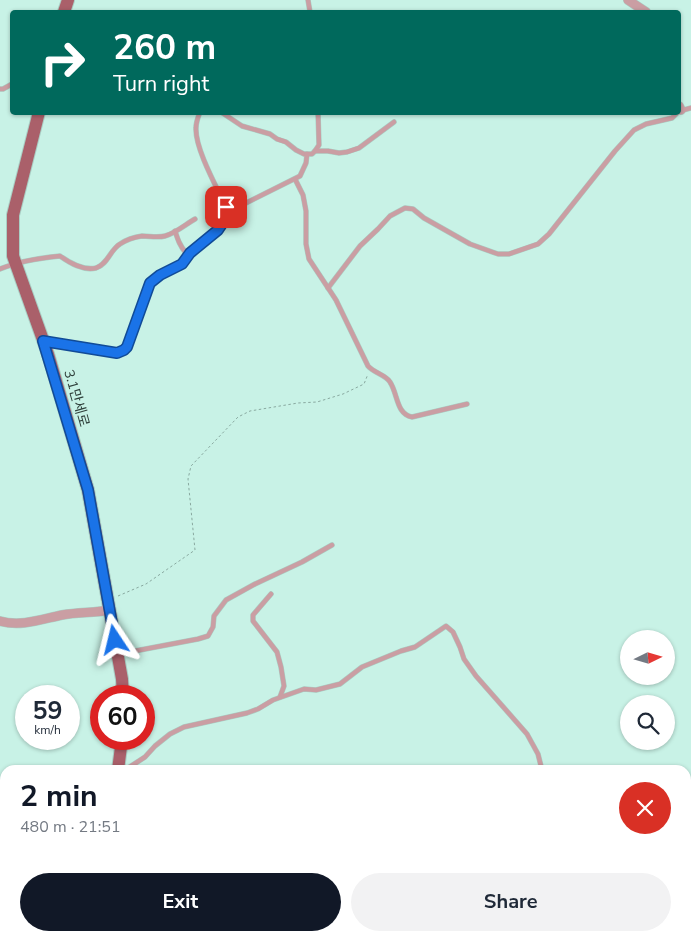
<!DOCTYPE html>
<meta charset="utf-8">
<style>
body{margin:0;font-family:"Nunito Sans","Noto Sans KR",sans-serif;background:#f2f2f3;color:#1f2937;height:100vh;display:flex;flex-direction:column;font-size:19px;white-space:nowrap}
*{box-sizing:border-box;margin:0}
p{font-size:16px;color:#747a83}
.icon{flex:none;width:28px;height:28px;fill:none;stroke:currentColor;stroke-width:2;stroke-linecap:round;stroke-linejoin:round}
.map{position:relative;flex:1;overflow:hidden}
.panel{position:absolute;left:0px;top:765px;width:691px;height:176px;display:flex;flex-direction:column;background:#fff;border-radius:15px 15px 0 0;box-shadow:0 1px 4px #0004}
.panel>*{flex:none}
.banner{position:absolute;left:10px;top:10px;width:671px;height:105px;border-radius:5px;box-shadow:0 1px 4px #0004;background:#00695c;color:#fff;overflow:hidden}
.needle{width:32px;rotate:85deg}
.fabs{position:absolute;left:620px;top:630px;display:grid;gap:10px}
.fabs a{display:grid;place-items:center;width:55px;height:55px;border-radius:50%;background:#fff;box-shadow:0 1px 4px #0004;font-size:25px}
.speed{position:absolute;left:15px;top:685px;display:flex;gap:10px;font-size:25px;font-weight:700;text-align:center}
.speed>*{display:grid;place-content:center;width:65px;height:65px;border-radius:50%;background:#fff;box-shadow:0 1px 4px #0004;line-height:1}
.speed small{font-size:12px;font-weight:400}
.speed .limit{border:8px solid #d22;background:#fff;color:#111}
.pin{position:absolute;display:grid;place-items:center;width:42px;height:42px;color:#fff;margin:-21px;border-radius:10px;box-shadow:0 2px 8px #0006}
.me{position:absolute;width:55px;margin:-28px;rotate:350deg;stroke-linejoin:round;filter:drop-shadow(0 0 4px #0008)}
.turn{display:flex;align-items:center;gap:18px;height:105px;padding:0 20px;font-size:22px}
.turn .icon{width:65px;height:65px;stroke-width:2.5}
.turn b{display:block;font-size:35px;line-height:42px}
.round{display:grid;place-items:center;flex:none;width:52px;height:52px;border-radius:26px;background:#f2f2f3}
.overview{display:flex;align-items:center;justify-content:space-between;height:85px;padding:0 20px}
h1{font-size:30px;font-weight:700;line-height:38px;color:#111827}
.action{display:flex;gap:10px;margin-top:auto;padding:10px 20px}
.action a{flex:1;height:58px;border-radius:30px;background:#111827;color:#fff;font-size:20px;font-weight:700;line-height:58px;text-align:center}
.action a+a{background:#f2f2f3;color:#1f2937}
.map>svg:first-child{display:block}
</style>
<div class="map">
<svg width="691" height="941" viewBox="0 0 691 941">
<rect width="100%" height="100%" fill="#c8f2e6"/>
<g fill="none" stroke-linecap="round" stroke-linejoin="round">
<!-- service casing -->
<g stroke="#a9cec4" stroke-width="5.5">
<g id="service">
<path d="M308 0 310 12"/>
<path d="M0 89H3L12 84"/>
<path d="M680 111 691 108"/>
<path d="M221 112 242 126 270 134 277 139 286 142 296 150 304 154H312L315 151 319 145 318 112"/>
<path d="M315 151H328L339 153 347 152 359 148 394 122"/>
<path d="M295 179 303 195 306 211V244L309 259 336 300 368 366C374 373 386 375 390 382 398 394 396 414 412 417L467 404"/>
<path d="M226 207 242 205 300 176 306 163 307 154"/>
<path d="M175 231C178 240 180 246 186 253H190"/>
<path d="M0 269C19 261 39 258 60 256 70 263 83 271 96 268 108 264 110 250 120 244 126 240 135 237 142 236 150 236 157 238 165 236 176 233 186 224 195 219"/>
<path d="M328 288 360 246 378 229 390 216 405 208 413 209 424 218 470 244 498 254H509L538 244 549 234 615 151 634 130 646 124 672 118 678 112"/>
<path d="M45 341 117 353 124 350 127 347 150 283 160 275 182 264 190 253 218 230 224 221 226 209 225 205C216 186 195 148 196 128 196 123 198 117 200 112"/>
<path d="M271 594 253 615V621L277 652 281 667 284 686 280 697"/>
<path d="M119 654 198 639 208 636 213 627 214 616 226 600 255 584 302 562 332 545"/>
<path d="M125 770 145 757 155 746 170 734 184 727 247 713 258 709 273 700 304 689 316 690 340 684 362 667 401 651 415 647 446 626 453 632 460 647 464 659 476 676 527 734 538 754 542 770"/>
<path d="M0 820H5"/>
<path d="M686 839 691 837"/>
<path d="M686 893 691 892"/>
<path d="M362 936V941"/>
</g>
</g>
<!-- minor casing -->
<g stroke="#a9cec4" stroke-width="10">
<g id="minor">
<path d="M628 0 646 12"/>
<path d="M679 106 681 110"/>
<path d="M0 621C21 627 42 619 62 615 78 612 94 613 110 610"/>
</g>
</g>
<!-- primary casing -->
<g stroke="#a9cec4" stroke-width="14">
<g id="primary">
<path d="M64 12 68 0"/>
<path d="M39 112 13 215V256L48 354 88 490 122 679 123 696"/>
<path d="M118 770 122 739"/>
<path d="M81 941 82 936"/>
</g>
</g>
<!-- path -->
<path stroke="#89a9a0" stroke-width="1" stroke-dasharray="2.5 2.5" stroke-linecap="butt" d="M118 596 146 584 195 550 188 479 191 466 238 417 250 411 298 403 317 402 343 394 364 384 368 374"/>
<!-- service -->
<use href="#service" stroke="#ca9ea3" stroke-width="4.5"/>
<!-- minor -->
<use href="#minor" stroke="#ca9ea3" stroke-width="9"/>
<!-- primary -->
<use href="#primary" stroke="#aa606a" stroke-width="12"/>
</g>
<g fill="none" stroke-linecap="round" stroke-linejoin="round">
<!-- route casing -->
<g stroke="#114b97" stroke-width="12">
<path id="route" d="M115 640 88 490 43 341 117 353 124 350 127 347 150 283 160 275 182 264 190 253 218 230 224 221 226 207"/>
</g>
<!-- route -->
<use href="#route" stroke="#1a73e8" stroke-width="9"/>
</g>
<g text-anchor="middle" stroke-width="4" stroke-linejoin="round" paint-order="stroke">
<!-- street labels -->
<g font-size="14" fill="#2f403b" stroke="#c8f2e6">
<text transform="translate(77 398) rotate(74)" y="5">3.1만세로</text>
</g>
</g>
</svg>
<div class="fabs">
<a><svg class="needle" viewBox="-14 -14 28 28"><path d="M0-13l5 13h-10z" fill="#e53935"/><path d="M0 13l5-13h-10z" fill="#747a83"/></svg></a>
<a><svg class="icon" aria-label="search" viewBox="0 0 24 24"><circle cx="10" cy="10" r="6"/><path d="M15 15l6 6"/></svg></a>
</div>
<div class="speed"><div>59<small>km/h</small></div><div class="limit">60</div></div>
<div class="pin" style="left:226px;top:207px;background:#d93025"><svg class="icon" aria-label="arrive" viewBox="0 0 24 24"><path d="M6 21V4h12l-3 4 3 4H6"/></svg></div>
<svg class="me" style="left:115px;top:640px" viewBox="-20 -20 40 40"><path d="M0-17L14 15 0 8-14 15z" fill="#1a73e8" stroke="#fff" stroke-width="4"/></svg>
<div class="banner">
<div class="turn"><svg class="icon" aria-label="right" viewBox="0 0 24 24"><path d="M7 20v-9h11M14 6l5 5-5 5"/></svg><div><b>260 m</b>Turn right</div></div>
</div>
<section class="panel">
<div class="overview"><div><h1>2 min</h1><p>480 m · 21:51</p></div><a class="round" style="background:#d93025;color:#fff"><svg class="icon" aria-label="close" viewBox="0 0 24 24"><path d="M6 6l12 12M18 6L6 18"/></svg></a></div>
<div class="action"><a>Exit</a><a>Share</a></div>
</section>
</div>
